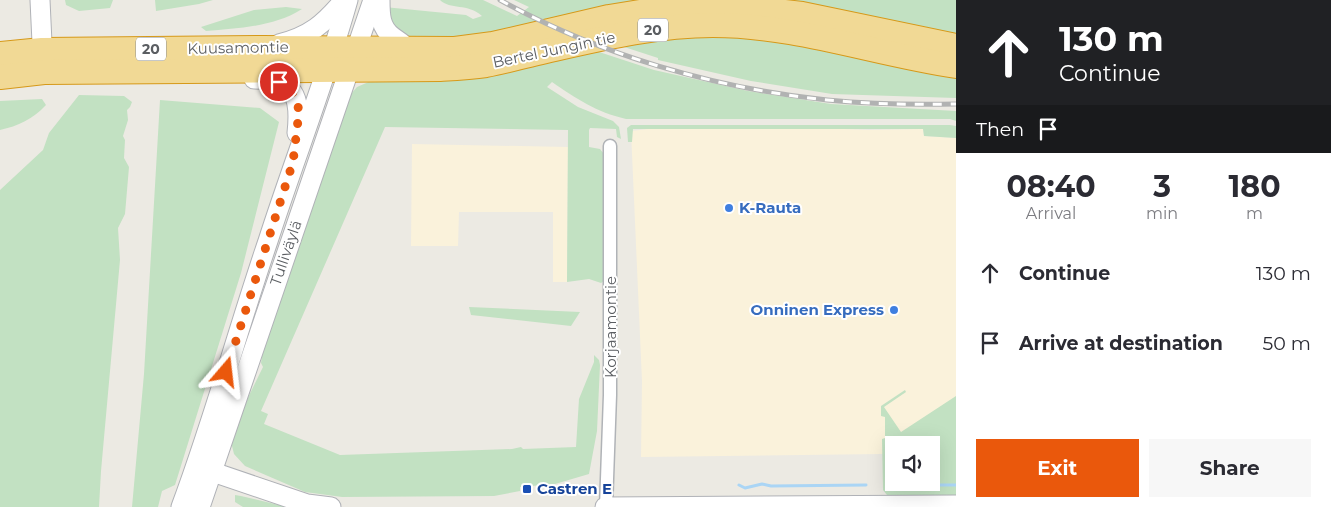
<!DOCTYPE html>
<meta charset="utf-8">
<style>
body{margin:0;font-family:Montserrat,sans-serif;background:#f7f7f7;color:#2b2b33;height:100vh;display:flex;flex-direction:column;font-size:19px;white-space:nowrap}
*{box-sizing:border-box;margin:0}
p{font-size:16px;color:#7c7c81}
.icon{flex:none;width:28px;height:28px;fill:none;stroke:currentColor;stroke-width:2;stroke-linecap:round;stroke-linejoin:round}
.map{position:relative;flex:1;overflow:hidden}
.details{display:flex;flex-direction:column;background:#fff;width:375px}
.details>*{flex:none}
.top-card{background:#202124;color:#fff;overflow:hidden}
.controls{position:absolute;left:885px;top:436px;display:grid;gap:10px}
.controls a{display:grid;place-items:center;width:55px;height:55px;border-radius:0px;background:#fff;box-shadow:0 5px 20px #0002;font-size:25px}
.pin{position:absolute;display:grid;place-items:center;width:42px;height:42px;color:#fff;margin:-21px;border:2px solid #fff;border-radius:50%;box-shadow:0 1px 5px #0007}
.me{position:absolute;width:55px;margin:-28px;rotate:17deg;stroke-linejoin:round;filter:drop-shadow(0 0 4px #0008)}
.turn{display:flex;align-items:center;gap:18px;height:105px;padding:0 20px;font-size:22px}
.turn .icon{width:65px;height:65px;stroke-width:2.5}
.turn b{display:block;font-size:35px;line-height:42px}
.then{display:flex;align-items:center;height:48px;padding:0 20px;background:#0003;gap:10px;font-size:19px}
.eta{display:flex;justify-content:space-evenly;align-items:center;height:85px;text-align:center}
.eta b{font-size:30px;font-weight:700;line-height:35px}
.action{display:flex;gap:10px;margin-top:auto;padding:10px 20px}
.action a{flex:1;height:58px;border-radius:0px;background:#ea580c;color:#fff;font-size:20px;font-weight:700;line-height:58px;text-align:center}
.action a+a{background:#f7f7f7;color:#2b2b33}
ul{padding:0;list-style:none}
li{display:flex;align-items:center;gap:15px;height:70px;padding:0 20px}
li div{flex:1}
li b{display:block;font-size:19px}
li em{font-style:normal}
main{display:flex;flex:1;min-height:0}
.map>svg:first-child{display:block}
</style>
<main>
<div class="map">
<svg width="956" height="507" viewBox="0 0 956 507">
<rect width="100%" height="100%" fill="#eceae3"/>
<!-- commercial -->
<g fill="#faf2db">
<path d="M819 128 869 130 923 129 924 136 956 138V406L882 454 641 457 642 381 631 131 648 129Z"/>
<path d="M412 144 568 147 567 282H553V212H459L458 246H411Z"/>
</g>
<!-- green -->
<g fill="#c2e1c2" fill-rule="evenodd">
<path d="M65 0H113L110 8 79 11 66 5Z"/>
<path d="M155 0H213L199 4 156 11Z"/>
<path d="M440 0H483L517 16 529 7 514 0H707L473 37H408L394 31 384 7 466 15 473 19 482 16C468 3 450 10 440 0Z"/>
<path d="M720 0H956V39Z"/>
<path d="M286 7 302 9C274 27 238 28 206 31L201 27 254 10Z"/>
<path d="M691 34 758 35 956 72V98L832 94 751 81 658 60V58L615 44Z"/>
<path d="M590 49 654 70 748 91 831 104 956 111V121L950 119H626C596 112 577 99 552 82L547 87 578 107 613 121 619 127 621 139 617 137 616 129 590 128 589 130V147L600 149 604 154V281L601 283 589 279 567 282 568 130 385 127 261 411 268 414 264 424 340 455 512 449 521 447 523 449 576 447 579 399 594 362V355L599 360 600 365 597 431 589 474 555 484 520 487V491L494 496 342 497 305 492 245 466 234 454 232 446V436L236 422 263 367 261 363 265 337 350 95 357 87 380 77 381 82 406 81Z"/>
<path d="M79 95 124 96 132 102 130 107 127 110 128 120 123 136 125 140 124 158 129 167 125 214 118 228 120 260 101 471 99 507H0V190L43 150 49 133Z"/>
<path d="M42 99 46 105C33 119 18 126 0 130V101Z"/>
<path d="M160 100 260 108 279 122 241 273 175 485 162 491 158 507H132L144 374Z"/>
<path d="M631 125H950L956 126V138L924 136 923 129H633L632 142H628L627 128Z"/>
<path d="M469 307 580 312 571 326 471 315Z"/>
<path d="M905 390 906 392 884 407 901 432 956 396V498H892L887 495 883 490 882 439 885 438V417L881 416V406ZM894 445H931V482H894Z"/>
<path d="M235 495 241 496 287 507H243L235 502Z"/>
</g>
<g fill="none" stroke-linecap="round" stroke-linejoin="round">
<!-- stream -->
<g stroke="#aad5f5" stroke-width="3">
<path d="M739 485 745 488 762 484 771 486 866 485"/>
<path d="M889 485H956"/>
</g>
<!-- street casing -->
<g stroke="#b0b3b7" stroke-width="15">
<path id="street" d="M606 507 610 395V146"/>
</g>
<!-- secondary casing -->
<g stroke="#b0b2b7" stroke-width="21">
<g id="secondary">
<path d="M40 0 43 64"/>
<path d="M380 0C380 14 380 28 393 37 399 41 403 44 409 49"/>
<path d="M279 44C310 36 324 24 344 0"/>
<path d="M254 79C295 79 301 96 297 133"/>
<path d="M201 468 307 504 331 507"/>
<path d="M181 507C214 419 238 329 268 241 294 160 325 82 348 0"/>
<path d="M200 507 373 0"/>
<path d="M605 507 956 505"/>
</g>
</g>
<!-- highway casing -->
<g stroke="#d69919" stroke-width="26">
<g id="highway">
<path d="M0 54 42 50 260 48 455 49 493 44 609 17 659 9 701 6 751 8 802 14 956 46"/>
<path d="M0 77 44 72 440 69C455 68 471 67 486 65 503 62 520 57 537 53 595 40 654 25 713 25 796 25 875 54 956 66"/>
</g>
</g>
<!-- street -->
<use href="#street" stroke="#fff" stroke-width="12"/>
<!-- secondary -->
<use href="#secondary" stroke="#fff" stroke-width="19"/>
<!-- highway -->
<use href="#highway" stroke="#f1d995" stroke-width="24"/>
<!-- rail casing -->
<g stroke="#b1b2b2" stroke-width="5">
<path id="rail" d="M500 0C600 55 714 88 827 100 870 104 913 105 956 104"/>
</g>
<!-- rail -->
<use href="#rail" stroke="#fff" stroke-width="3" stroke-dasharray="9" stroke-linecap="butt"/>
</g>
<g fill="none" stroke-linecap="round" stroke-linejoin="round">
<!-- route -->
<path stroke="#ea580c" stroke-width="9" stroke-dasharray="0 16.2" d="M226 372 293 162 299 112 297 101 292 91 279 82"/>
</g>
<!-- markers -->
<g fill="#3f7fe0" stroke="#fff" stroke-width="2">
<circle cx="729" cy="208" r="5"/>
<circle cx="894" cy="310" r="5"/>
</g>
<rect fill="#1a4fb4" stroke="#fff" stroke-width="2" x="522" y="484" width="10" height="10" rx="2.5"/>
<g text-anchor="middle" stroke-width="4" stroke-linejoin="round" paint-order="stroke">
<!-- shield labels -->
<g fill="#fff" stroke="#8c8e91" stroke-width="1">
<rect x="638" y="18.5" width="30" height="23" rx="4"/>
<rect x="136" y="37.5" width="30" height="23" rx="4"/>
</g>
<g font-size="14" font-weight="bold" fill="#5b5e62">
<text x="653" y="35">20</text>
<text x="151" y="54">20</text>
</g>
<!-- street labels -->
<g font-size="15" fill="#5b5e62" stroke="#fff">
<text transform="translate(238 48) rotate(-1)" y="5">Kuusamontie</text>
<text transform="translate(554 50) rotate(-12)" y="5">Bertel Jungin tie</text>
<text transform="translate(286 253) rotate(-71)" y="5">Tulliväylä</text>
<text transform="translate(611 327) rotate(-90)" y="5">Korjaamontie</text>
</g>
<!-- shop labels -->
<g font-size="15" font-weight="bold" fill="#366cbe" stroke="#fff" text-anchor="start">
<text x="739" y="213">K-Rauta</text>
<text x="884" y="315" text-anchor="end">Onninen Express</text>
</g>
<!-- transit labels -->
<g font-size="15" font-weight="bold" fill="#164399" stroke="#fff" text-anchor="start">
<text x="537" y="494">Castren E</text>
</g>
</g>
</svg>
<div class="controls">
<a><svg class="icon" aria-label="sound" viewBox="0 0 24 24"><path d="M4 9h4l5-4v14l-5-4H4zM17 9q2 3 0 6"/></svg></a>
</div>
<div class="pin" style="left:279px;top:82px;background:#d93025"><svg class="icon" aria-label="arrive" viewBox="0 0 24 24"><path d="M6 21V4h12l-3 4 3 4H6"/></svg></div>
<svg class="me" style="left:226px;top:372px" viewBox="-20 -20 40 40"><path d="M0-17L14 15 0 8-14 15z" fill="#ea580c" stroke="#fff" stroke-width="4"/></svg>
</div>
<section class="details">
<div class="top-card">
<div class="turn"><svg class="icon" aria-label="ahead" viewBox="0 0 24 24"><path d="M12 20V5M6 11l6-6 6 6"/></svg><div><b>130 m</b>Continue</div></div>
<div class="then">Then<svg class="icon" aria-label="arrive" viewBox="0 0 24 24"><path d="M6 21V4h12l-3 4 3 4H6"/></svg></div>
</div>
<div class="eta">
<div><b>08:40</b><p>Arrival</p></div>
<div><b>3</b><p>min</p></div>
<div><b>180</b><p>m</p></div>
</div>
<ul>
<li><svg class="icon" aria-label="ahead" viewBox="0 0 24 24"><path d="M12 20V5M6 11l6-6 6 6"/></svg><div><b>Continue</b></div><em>130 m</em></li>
<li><svg class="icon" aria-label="arrive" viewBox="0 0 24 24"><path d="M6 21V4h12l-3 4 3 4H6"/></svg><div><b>Arrive at destination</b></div><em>50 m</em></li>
</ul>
<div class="action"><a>Exit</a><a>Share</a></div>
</section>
</main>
